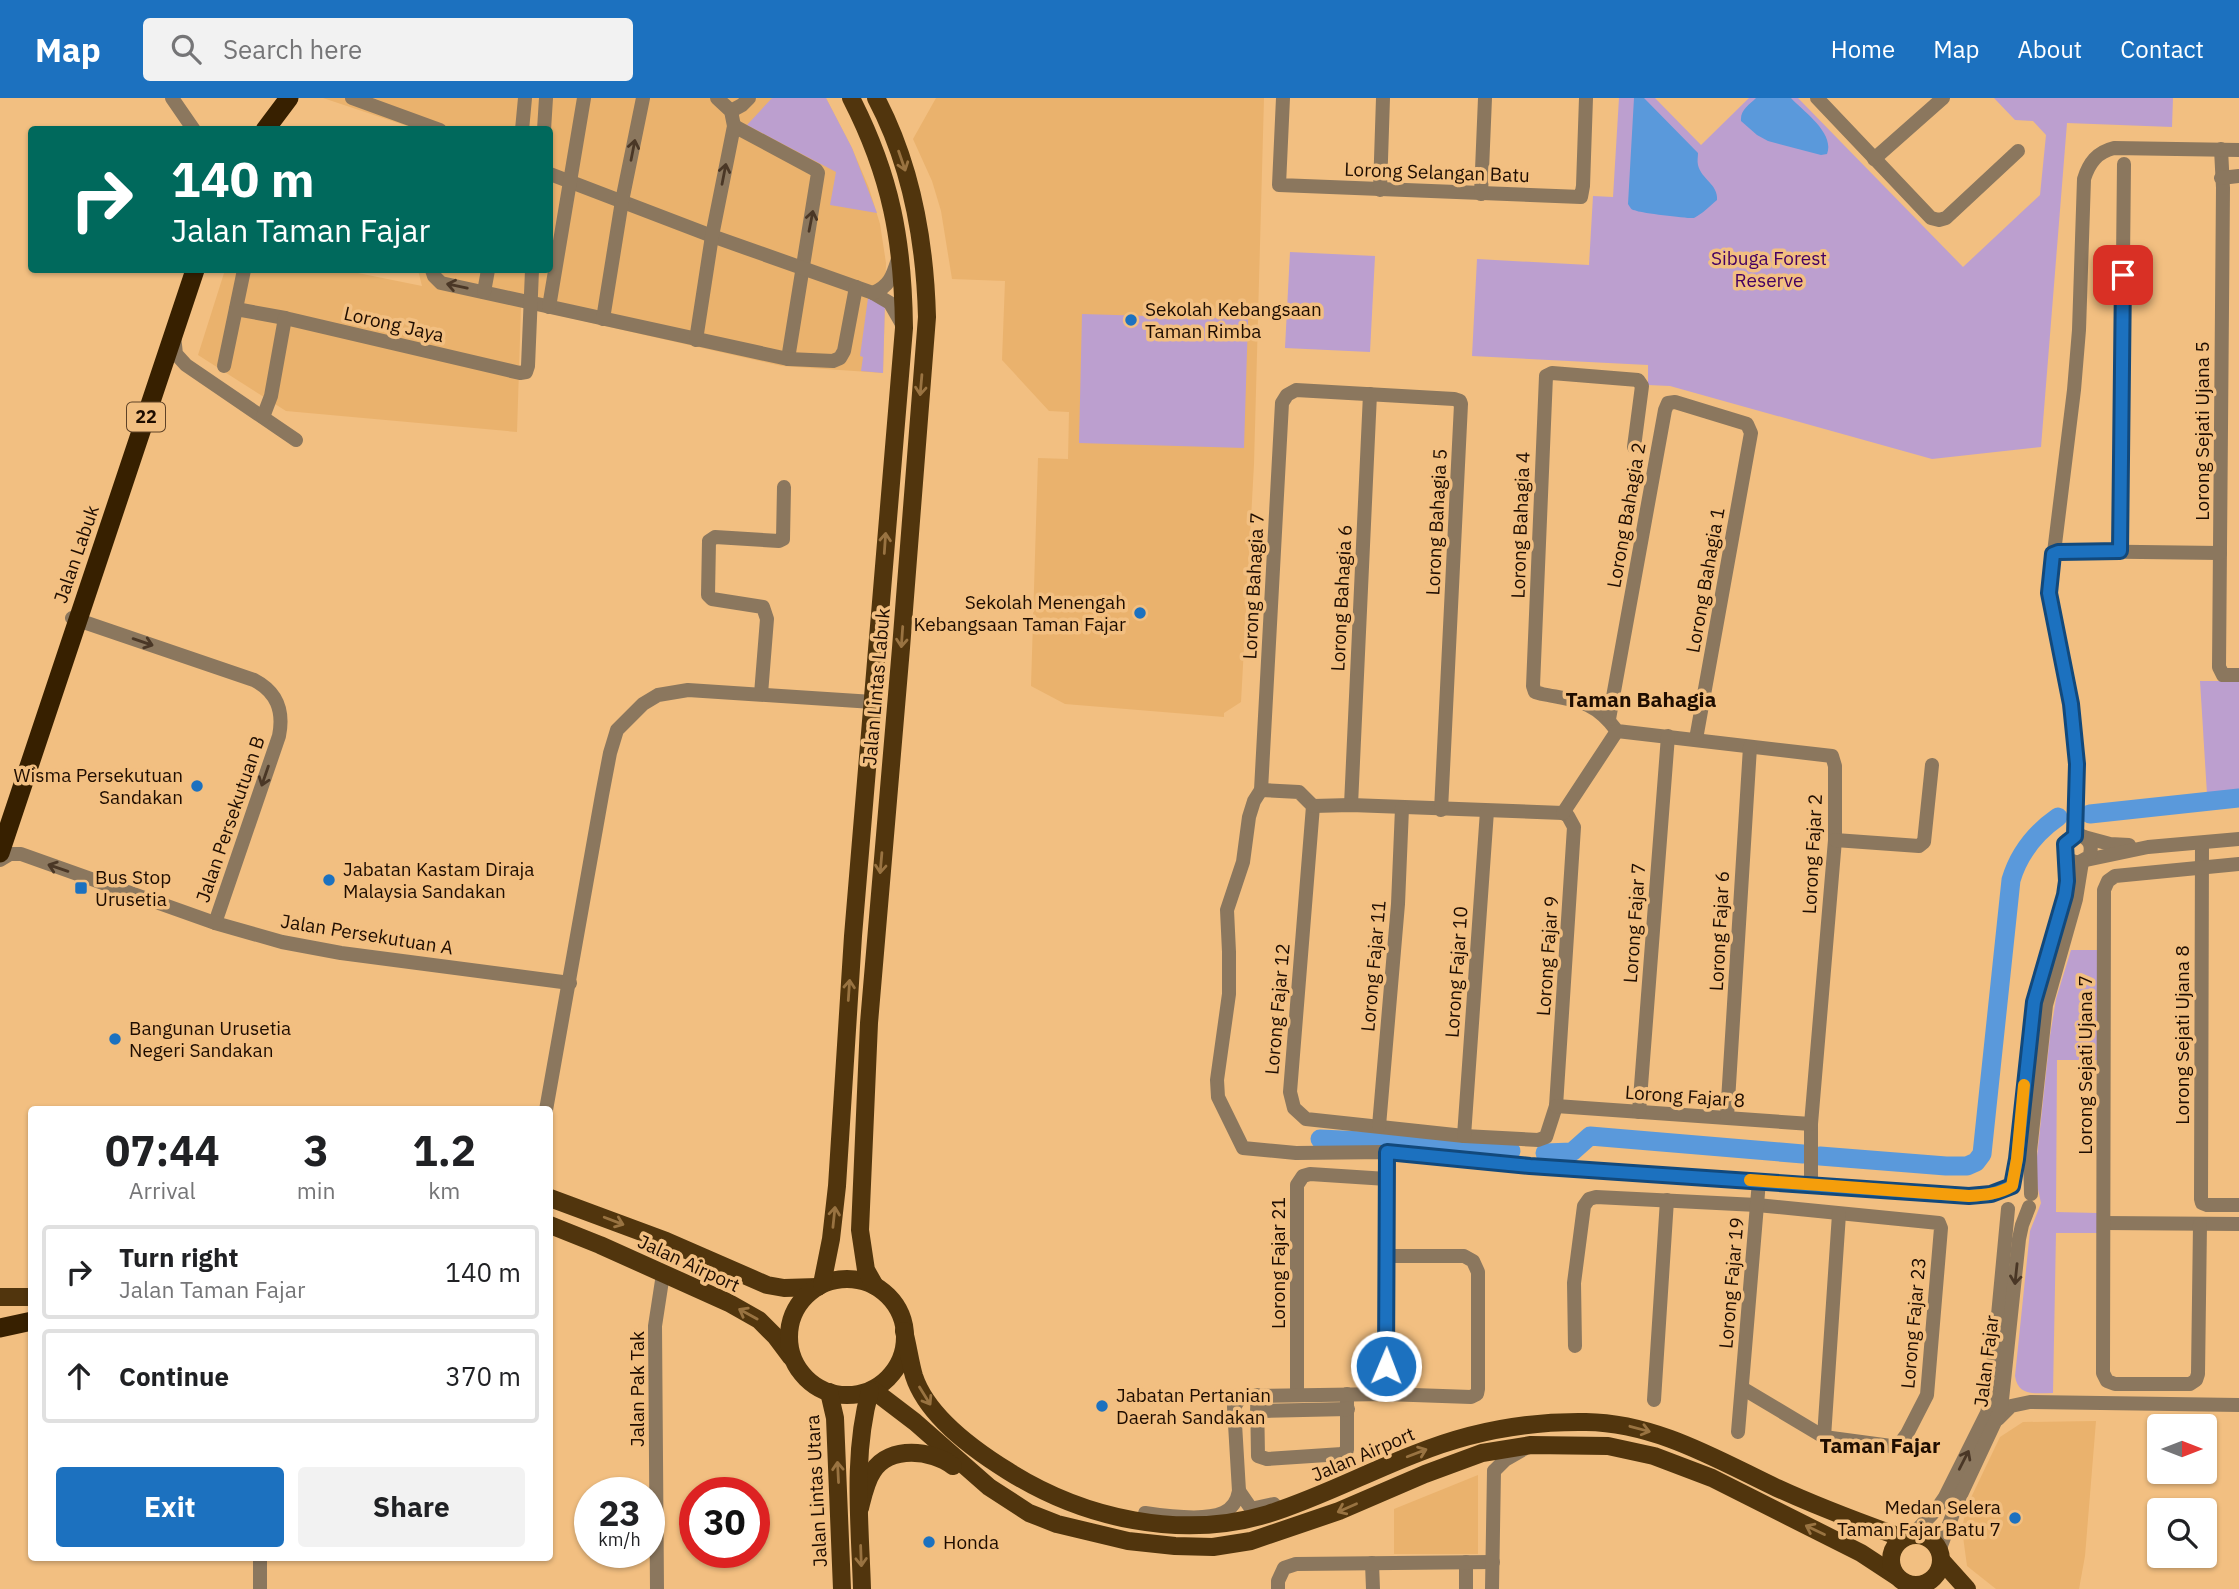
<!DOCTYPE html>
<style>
body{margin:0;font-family:"IBM Plex Sans",sans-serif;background:#f2f2f2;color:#202124;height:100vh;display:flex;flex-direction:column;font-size:26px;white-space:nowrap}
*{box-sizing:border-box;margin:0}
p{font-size:23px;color:#757577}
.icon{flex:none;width:38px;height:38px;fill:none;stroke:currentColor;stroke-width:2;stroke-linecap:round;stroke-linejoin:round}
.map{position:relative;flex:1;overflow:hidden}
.panel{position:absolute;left:28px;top:1008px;width:525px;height:455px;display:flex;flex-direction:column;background:#fff;border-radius:7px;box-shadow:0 2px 5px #0004}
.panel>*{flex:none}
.hud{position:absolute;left:28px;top:28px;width:525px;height:147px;border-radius:7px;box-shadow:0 2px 5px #0004;background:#00695c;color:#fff;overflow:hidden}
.needle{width:46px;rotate:90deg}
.buttons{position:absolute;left:2147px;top:1316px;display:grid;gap:14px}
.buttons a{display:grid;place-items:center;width:70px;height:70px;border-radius:7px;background:#fff;box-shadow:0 2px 5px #0004;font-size:35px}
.speed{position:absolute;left:574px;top:1379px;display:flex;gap:14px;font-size:35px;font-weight:700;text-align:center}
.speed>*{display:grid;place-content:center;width:91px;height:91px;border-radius:50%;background:#fff;box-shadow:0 2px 5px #0004;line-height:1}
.speed small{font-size:18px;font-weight:400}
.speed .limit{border:10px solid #d22;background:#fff;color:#111}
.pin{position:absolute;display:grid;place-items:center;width:60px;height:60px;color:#fff;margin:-30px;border-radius:14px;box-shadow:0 4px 10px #0006}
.me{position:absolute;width:77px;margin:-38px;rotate:1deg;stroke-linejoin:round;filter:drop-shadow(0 0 5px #0008)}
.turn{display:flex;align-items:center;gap:24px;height:147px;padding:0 28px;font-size:32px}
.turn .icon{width:91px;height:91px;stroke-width:2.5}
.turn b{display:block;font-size:49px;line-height:60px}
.eta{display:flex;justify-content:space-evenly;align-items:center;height:119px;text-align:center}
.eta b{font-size:42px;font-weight:700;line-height:49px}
.cta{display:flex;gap:14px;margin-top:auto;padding:14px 28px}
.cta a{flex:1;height:80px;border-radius:7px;background:#1c71bf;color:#fff;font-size:28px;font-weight:700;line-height:80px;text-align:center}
.cta a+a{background:#f2f2f2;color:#202124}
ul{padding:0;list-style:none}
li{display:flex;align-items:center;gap:21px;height:94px;margin:0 14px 10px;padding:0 14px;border:4px solid #e0e0e0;border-radius:7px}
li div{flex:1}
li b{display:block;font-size:26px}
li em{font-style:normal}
header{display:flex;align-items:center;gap:42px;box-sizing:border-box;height:98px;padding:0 35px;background:#1c71bf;color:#fff}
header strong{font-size:33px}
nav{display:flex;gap:38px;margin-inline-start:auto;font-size:24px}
.search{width:490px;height:63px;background:#f2f2f2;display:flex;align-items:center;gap:18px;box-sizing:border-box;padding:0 24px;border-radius:7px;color:#757577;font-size:26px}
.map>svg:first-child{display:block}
</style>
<header>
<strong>Map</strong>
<div class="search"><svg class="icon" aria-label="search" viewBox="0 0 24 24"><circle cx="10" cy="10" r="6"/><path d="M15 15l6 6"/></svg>Search here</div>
<nav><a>Home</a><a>Map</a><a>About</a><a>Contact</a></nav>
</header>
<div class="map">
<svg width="2239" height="1491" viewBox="0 0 2239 1491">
<rect width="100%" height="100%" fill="#f2bf81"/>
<!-- built -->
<g fill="#eab26d">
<path d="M323 0H826L852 50 869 90 880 126 886 165 883 275 782 268 521 209 517 334 286 313 198 257 225 172H343L422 188 418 172H550V32L416 31Z"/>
<path d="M936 0H1264L1254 366 1241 604 1224 615V619L1065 606 1031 588 1038 360 1068 361 1069 314 1049 313 1002 262 1005 183 952 181 941 113 932 83 913 41Z"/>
<path d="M2096 1323 2085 1458 2079 1491H1996L1967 1468 1962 1431 1966 1410 2000 1339 2023 1324Z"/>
<path d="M1478 1377V1456H1394V1411Z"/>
</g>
<!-- green -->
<g fill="#bc9fcf">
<path d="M772 0H826L852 50 877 115 830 107 836 74 747 27Z"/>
<path d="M1619 0H1655L1701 47 1749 0H1798L1963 169 2040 97 2046 37 2033 23 2015 22 1994 0H2173L2172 29 2067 25 2041 349 1932 361 1670 288 1648 287V267L1472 258 1477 161 1589 167 1593 98 1613 99Z"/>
<path d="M1290 154 1375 158 1370 254 1285 250Z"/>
<path d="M868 200 885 206 883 275 861 273 863 259 860 258Z"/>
<path d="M1082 216 1248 221 1244 350 1079 345Z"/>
<path d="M2200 583H2239V693L2207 696Z"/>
<path d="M2071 852H2098L2097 962H2057L2056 1114 2097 1115V1135H2056L2053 1295C2036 1295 2018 1299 2015 1278L2030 1133 2041 1105 2035 1077 2050 938 2056 901Z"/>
</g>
<!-- water -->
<g fill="#5a99db">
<path d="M1634 0H1644L1698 55C1698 59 1697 63 1698 67 1701 81 1718 86 1717 102 1710 108 1702 116 1694 120 1691 121 1642 115 1637 113 1630 111 1632 112 1628 106Z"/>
<path d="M1756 0H1791C1804 14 1835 35 1827 56L1821 57 1768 43 1757 37 1741 23C1740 12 1749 7 1756 0Z"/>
</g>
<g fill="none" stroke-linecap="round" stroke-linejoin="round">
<!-- river -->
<g stroke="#5a99db" stroke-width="19">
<path d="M2090 716 2239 700"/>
<path d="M1320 1041 1386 1044 1511 1053"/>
<path d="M1545 1055 1572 1054 1590 1038 1803 1056"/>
<path d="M1820 1058 1946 1068H1967L1976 1064 1982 1056 2011 782C2019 755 2035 735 2058 719"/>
</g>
<!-- minor -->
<g stroke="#8b775e" stroke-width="14">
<path d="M172 0 194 32"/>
<path d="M352 0 440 32"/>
<path d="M1283 0 1279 87 1581 99 1583 88 1586 0"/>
<path d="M1817 0 1931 120 1939 122 1946 120 2018 53"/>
<path d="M731 13 742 7 749 0"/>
<path d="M734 28 816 72 818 75 788 261"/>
<path d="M522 32 525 0"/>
<path d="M544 32 546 0"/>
<path d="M2221 51 2223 90 2219 569 2223 577H2239"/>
<path d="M1874 61 1943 0"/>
<path d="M550 76 712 138 873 195 890 205 902 226"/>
<path d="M2221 80 2239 78"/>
<path d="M1380 92 1383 0"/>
<path d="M1481 96 1485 0"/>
<path d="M432 172 434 178 441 185 788 261 833 263 840 260 844 253 856 189"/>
<path d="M484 194 488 172"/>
<path d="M873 195C890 188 893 177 898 161"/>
<path d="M549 209 584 0"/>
<path d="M236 211 285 220"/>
<path d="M603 221 622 103 643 0"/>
<path d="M174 238 176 256 186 267 296 342"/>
<path d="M696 242 712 138 734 28 731 13 717 0"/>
<path d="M224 268 244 172"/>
<path d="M263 319 271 298 285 220 520 275 526 274 528 268 532 172"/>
<path d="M1634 349 1642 288 1638 282 1552 275 1546 278 1533 588 1535 594 1542 596C1577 603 1594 602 1617 633L1832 658 1835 668V742L1811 1026V1087"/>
<path d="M2120 453 2124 66"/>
<path d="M2053 456 2063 453 2220 455"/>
<path d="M72 520 254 582C277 594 284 613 279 638L215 825"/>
<path d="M761 596 767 521 763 509 712 501 708 497 709 443 715 439 779 443 783 441 784 389"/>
<path d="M1609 621 1665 312 1668 305 1675 304 1747 326 1751 335 1696 641"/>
<path d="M1261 692 1299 694 1313 708 1290 994 1294 1010 1306 1021 1464 1038 1538 1042 1546 1039 1556 1008 1574 729 1568 718 1563 715"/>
<path d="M1351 707 1370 296"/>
<path d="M1313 708 1351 707 1563 715"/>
<path d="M1441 712 1461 306 1460 303 1454 301 1296 292 1287 297 1282 305 1261 692 1254 703 1249 719 1243 764 1227 812 1229 854V896L1217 982 1218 999 1243 1050 1296 1055 1387 1054 1530 1068 1969 1098 1991 1096 2008 1091"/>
<path d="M1563 715 1617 633"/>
<path d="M2075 738 2077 666 2073 618 2049 495 2074 292 2079 232 2084 81C2089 65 2097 54 2114 50L2239 52"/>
<path d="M2084 739 2110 746 2129 747"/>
<path d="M1835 742 1919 748 1924 744 1932 667"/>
<path d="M2202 745 2201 1101 2202 1105 2207 1107H2239"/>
<path d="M0 762 10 756H21L215 825 282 844 341 855 570 885"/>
<path d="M2086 762 2148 749 2239 741"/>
<path d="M1556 1008 1811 1026"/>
<path d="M546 1012 602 697 610 655 617 632 643 606 658 597 688 592 873 604"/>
<path d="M1639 1014 1668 638"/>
<path d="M1727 1019 1750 649"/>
<path d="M1379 1028 1398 806 1402 710"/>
<path d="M1464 1038 1487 713"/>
<path d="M2012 1088 2017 1061 2034 904 2065 797C2067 781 2062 752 2067 742L2080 737C2090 741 2093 749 2089 759L2078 765 2069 762 2064 755"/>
<path d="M2031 1096 2030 1053 2046 907 2076 801 2082 764"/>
<path d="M2104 1125 2239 1126"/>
<path d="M2200 1126 2198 1276 2196 1282 2190 1286H2115L2107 1283 2103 1275 2104 792 2108 783 2115 778 2239 766"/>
<path d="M1575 1248 1574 1185 1584 1108 1589 1101 1596 1099 1757 1107 1939 1125 1941 1130 1927 1297 1907 1336 1901 1344 1891 1348 1824 1339 1742 1290"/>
<path d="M1385 1296 1387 1054"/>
<path d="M1257 1297 1258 1358 1267 1361 1342 1356 1347 1352V1296"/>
<path d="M1297 1297V1087L1303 1078 1310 1076 1387 1081"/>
<path d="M1654 1302 1667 1102"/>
<path d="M1257 1313 1348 1311"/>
<path d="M1998 1321 2011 1308 2030 1304 2239 1307"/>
<path d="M1738 1334 1759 1083"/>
<path d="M1824 1339 1839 1116"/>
<path d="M1494 1373 1505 1362 1524 1351"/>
<path d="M1239 1393 1234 1309 1240 1300 1250 1298 1385 1296 1471 1299 1477 1296 1478 1291V1174L1473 1163 1464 1158H1387"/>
<path d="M1145 1415C1165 1418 1205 1423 1223 1415 1233 1410 1237 1403 1239 1393L1250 1409 1255 1410 1274 1406"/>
<path d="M1912 1437 1936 1412 1945 1399 1987 1315 1990 1302 2008 1111"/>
<path d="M1939 1453 1957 1405 2001 1311 2019 1141 2022 1127 2029 1109"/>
<path d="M1466 1464V1491"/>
<path d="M1372 1465 1373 1491"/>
<path d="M260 1491V1460"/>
<path d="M657 1491 655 1228 663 1176"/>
<path d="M1278 1491V1483L1284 1470 1296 1466 1493 1464"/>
<path d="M1492 1491 1494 1373"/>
</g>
<!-- major -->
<g stroke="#51350d" stroke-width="18">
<path d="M550 1100 666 1143 767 1187 784 1190 818 1189"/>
<path d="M550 1127 600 1147 729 1205 759 1222 776 1239 791 1259"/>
<circle cx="847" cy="1239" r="58"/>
<path d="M822 1186 831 1141 837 1088 853 838 904 230C903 143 891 78 851 0"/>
<path d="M875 1188 866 1172 860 1132 869 925 901 550 927 219C925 143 912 68 876 0"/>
<path d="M0 1199H32"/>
<path d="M904 1233C908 1248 910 1264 914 1278 927 1318 974 1352 1008 1373 1084 1421 1181 1442 1268 1416 1319 1400 1366 1375 1415 1356 1469 1334 1528 1323 1586 1324 1656 1325 1716 1361 1777 1390 1818 1409 1861 1425 1903 1440"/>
<path d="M873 1292 915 1324 989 1389 1029 1415 1057 1426 1128 1443 1175 1448 1213 1449 1251 1443 1339 1413 1425 1376 1482 1355 1531 1347 1608 1348 1654 1358 1712 1380 1861 1455 1896 1478"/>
<path d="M829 1294 835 1320 842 1491"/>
<path d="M860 1410C863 1398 866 1383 873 1373 890 1347 932 1352 953 1368"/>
<circle cx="1916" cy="1462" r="25"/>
<path d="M1941 1462 1967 1491"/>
<path d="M862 1491C860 1426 852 1357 870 1293"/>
</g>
<!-- highway -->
<g stroke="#372000" stroke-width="19">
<path d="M265 32 289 0"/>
<path d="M0 755 195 172"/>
<path d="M0 1230 32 1223"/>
</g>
</g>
<!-- one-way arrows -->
<defs><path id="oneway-shaft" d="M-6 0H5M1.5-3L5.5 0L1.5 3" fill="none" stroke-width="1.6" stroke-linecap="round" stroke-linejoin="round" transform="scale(1.75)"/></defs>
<g stroke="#4a3726">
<use href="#oneway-shaft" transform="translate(633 52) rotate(-79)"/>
<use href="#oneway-shaft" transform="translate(724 76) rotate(-79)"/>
<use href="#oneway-shaft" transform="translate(811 123) rotate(-79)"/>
<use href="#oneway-shaft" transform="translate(457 188) rotate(-168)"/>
<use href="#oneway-shaft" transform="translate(143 544) rotate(19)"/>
<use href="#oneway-shaft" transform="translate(265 678) rotate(109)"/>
<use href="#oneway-shaft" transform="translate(58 770) rotate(-161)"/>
<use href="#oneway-shaft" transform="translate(2016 1176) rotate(96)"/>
<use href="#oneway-shaft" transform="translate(1964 1362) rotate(-63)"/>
</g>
<g stroke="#997341">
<use href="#oneway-shaft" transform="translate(902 63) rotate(71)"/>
<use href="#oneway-shaft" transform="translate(921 287) rotate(95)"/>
<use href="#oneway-shaft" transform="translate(885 445) rotate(-86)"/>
<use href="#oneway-shaft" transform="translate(902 539) rotate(94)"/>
<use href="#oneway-shaft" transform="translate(881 765) rotate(95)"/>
<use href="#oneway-shaft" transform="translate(849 892) rotate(-86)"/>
<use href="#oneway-shaft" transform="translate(834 1119) rotate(-84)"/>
<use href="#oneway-shaft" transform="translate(614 1123) rotate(21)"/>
<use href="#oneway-shaft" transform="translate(748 1216) rotate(-151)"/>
<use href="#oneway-shaft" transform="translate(925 1298) rotate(58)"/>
<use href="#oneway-shaft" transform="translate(1640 1331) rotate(15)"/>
<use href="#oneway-shaft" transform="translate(1417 1355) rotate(-21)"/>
<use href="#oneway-shaft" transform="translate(838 1374) rotate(-93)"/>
<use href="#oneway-shaft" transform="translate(1347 1410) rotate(156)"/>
<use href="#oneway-shaft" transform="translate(1815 1432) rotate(-154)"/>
<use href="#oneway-shaft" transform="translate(861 1458) rotate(88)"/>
</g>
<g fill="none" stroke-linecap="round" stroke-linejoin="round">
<!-- route casing -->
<g stroke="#12497c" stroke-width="18">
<path id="route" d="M1386 1268 1387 1054 1530 1068 1969 1098 1991 1096 2012 1088 2017 1061 2034 904 2065 797 2067 783 2065 746 2075 738 2077 666 2071 606 2049 495 2053 456 2058 454 2120 453 2123 177"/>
</g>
<!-- route -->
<use href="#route" stroke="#1c71bf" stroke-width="12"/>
<!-- slow -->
<path stroke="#f59e0b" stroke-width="12" d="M1750 1082 1969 1098C1984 1097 1999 1096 2012 1088L2017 1061 2024 987"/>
</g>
<!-- markers -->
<g fill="#1c71bf" stroke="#f2bf81" stroke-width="2.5">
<circle cx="1131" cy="222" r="7"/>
<circle cx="1140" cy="515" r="7"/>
<circle cx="197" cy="688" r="7"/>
<circle cx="329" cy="782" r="7"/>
<rect x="74" y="783" width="14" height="14" rx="3.5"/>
<circle cx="115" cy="941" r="7"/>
<circle cx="1102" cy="1308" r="7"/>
<circle cx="2015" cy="1420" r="7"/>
<circle cx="929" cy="1444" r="7"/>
</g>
<g text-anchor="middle" stroke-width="7" stroke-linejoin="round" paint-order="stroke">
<!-- shield labels -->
<rect fill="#f2bf81" stroke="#5e4227" stroke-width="2" x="127" y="304.5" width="38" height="29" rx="5"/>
<g font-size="18" font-weight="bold" fill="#1f0d00">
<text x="146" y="325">22</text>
</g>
<!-- street labels -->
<g font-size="19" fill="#1f0d00" stroke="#f2bf81">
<text transform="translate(1437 74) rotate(2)" y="7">Lorong Selangan Batu</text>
<text transform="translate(394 226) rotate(13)" y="7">Lorong Jaya</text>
<text transform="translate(2202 333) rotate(-90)" y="7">Lorong Sejati Ujana 5</text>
<text transform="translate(1626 417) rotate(-80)" y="7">Lorong Bahagia 2</text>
<text transform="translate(1436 424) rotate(-87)" y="7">Lorong Bahagia 5</text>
<text transform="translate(1520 427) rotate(-88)" y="7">Lorong Bahagia 4</text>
<text transform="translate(76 456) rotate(-71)" y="7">Jalan Labuk</text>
<text transform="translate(1705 482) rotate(-80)" y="7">Lorong Bahagia 1</text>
<text transform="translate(1253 488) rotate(-87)" y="7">Lorong Bahagia 7</text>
<text transform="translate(1341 500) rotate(-87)" y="7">Lorong Bahagia 6</text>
<text transform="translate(876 589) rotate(-85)" y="7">Jalan Lintas Labuk</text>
<text transform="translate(230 721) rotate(-71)" y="7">Jalan Persekutuan B</text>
<text transform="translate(1812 756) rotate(-87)" y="7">Lorong Fajar 2</text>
<text transform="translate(1634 825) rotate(-86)" y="7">Lorong Fajar 7</text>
<text transform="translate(1719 833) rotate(-87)" y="7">Lorong Fajar 6</text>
<text transform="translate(367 836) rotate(9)" y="7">Jalan Persekutuan A</text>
<text transform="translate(1547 858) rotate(-86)" y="7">Lorong Fajar 9</text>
<text transform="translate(1373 868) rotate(-85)" y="7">Lorong Fajar 11</text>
<text transform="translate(1456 874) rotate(-86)" y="7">Lorong Fajar 10</text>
<text transform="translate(1277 911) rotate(-85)" y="7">Lorong Fajar 12</text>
<text transform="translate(2182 937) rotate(-90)" y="7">Lorong Sejati Ujana 8</text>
<text transform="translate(2085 967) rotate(-90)" y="7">Lorong Sejati Ujana 7</text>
<text transform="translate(1685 998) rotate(4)" y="7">Lorong Fajar 8</text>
<text transform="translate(689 1165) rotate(25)" y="7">Jalan Airport</text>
<text transform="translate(1278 1165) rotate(-90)" y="7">Lorong Fajar 21</text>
<text transform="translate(1731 1185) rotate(-85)" y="7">Lorong Fajar 19</text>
<text transform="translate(1913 1225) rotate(-85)" y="7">Lorong Fajar 23</text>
<text transform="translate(1986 1263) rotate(-83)" y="7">Jalan Fajar</text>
<text transform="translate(637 1291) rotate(-90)" y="7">Jalan Pak Tak</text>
<text transform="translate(1363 1356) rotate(-23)" y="7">Jalan Airport</text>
<text transform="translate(816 1393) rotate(-93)" y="7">Jalan Lintas Utara</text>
</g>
<!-- park labels -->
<g font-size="19" fill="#440061" stroke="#f2bf81">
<text x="1769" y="167">Sibuga Forest<tspan x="1769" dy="22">Reserve</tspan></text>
</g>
<!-- poi labels -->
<g font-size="19" fill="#1f0d00" stroke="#f2bf81" text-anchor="start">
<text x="1145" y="218">Sekolah Kebangsaan<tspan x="1145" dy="22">Taman Rimba</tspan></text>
<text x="1126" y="511" text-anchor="end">Sekolah Menengah<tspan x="1126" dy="22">Kebangsaan Taman Fajar</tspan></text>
<text x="183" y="684" text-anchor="end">Wisma Persekutuan<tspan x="183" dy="22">Sandakan</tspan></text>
<text x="343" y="778">Jabatan Kastam Diraja<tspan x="343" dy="22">Malaysia Sandakan</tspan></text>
<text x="95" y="786">Bus Stop<tspan x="95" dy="22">Urusetia</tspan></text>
<text x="129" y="937">Bangunan Urusetia<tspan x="129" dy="22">Negeri Sandakan</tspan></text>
<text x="1116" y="1304">Jabatan Pertanian<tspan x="1116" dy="22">Daerah Sandakan</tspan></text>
<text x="2001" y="1416" text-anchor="end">Medan Selera<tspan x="2001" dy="22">Taman Fajar Batu 7</tspan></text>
<text x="943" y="1451">Honda</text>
</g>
<!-- neighbourhood labels -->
<g font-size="21" font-weight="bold" fill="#1f0d00" stroke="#f2bf81">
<text x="1641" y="609">Taman Bahagia</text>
<text x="1880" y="1355">Taman Fajar</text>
</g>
</g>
</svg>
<div class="buttons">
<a><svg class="needle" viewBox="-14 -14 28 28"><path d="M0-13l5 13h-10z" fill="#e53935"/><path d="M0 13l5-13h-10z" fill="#757577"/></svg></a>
<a><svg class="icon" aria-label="search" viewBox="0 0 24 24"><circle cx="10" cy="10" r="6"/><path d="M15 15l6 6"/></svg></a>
</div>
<div class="speed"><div>23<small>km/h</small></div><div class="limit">30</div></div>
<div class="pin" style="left:2123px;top:177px;background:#d93025"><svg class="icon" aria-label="arrive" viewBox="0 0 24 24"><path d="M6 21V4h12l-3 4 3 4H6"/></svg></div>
<svg class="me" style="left:1386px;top:1268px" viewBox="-20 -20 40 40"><circle r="17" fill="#1c71bf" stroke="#fff" stroke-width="3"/><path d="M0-11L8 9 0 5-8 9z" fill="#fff"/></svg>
<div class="hud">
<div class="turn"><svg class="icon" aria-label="right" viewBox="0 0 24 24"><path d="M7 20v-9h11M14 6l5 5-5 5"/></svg><div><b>140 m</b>Jalan Taman Fajar</div></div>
</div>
<section class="panel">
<div class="eta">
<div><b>07:44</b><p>Arrival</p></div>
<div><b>3</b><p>min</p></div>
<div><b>1.2</b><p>km</p></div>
</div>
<ul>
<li><svg class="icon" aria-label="right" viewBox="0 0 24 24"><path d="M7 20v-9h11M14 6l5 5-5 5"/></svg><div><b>Turn right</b><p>Jalan Taman Fajar</p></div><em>140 m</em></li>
<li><svg class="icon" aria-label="ahead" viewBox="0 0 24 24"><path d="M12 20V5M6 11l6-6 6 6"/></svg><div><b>Continue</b></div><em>370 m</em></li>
</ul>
<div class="cta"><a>Exit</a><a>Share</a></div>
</section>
</div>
